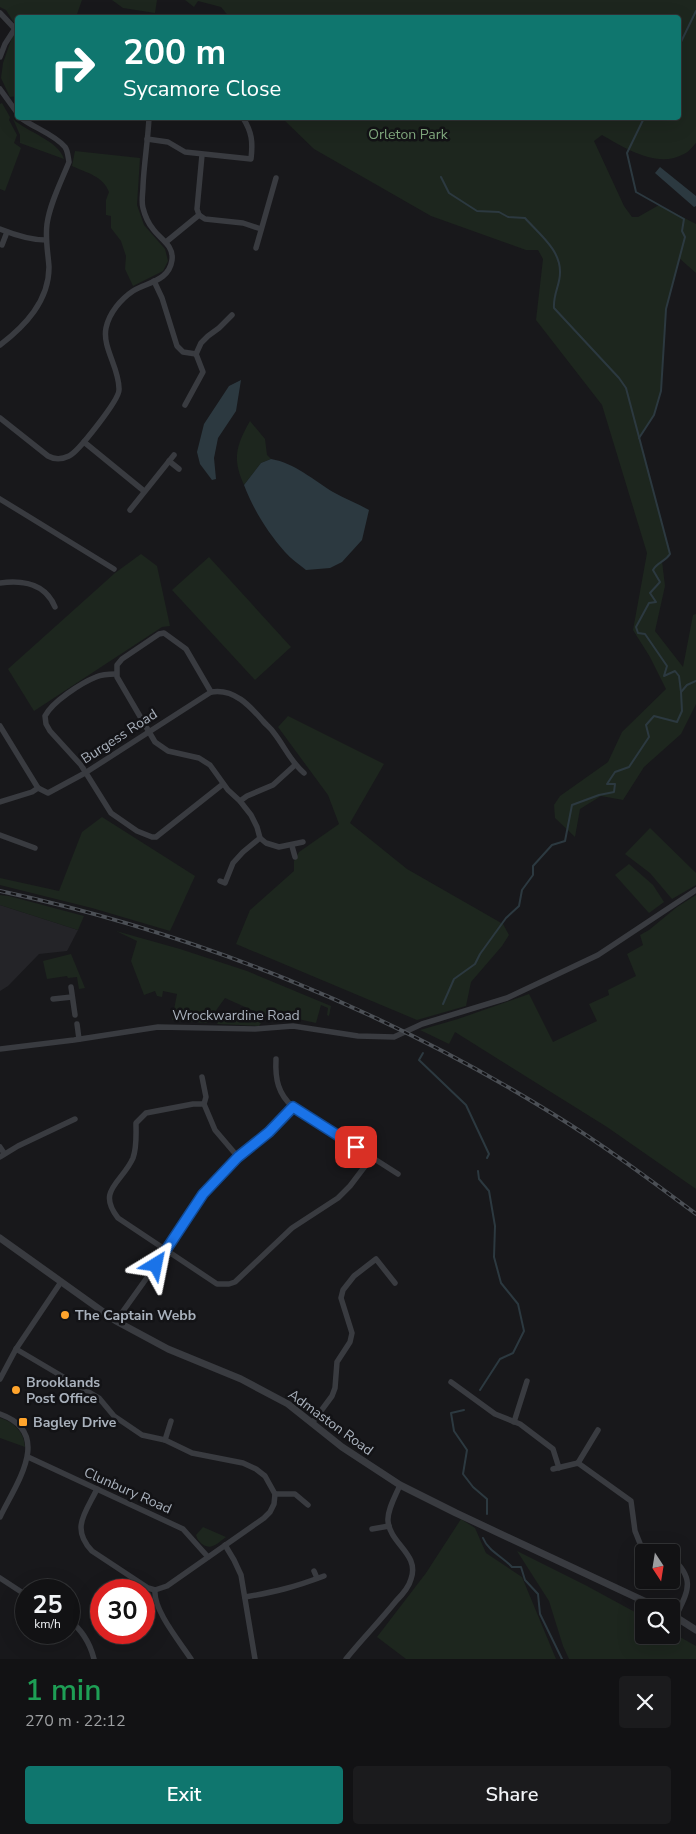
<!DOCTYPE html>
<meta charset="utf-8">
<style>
body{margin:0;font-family:"Nunito Sans",sans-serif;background:#1b1b1d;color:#f1f3f6;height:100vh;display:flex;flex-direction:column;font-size:19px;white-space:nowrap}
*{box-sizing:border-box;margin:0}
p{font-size:16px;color:#9c9ea0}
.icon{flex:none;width:28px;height:28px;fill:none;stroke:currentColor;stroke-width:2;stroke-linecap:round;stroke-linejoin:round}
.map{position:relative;height:1659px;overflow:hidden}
.details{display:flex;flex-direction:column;background:#121214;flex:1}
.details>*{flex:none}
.guide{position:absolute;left:15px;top:15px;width:666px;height:105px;border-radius:5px;box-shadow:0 5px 20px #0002,0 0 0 1px #313234;background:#0f766e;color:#fff;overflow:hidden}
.needle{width:32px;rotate:168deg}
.controls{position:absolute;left:635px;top:1544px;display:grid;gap:10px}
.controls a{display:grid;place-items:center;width:45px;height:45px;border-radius:5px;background:#121214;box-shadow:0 5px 20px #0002,0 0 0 1px #313234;font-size:25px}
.speed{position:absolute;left:15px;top:1579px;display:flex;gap:10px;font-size:25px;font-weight:700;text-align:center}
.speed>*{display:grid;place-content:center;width:65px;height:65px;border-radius:50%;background:#121214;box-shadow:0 5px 20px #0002,0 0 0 1px #313234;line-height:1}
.speed small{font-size:12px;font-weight:400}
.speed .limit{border:8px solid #d22;background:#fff;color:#111}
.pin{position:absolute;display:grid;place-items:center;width:42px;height:42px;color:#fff;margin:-21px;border-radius:10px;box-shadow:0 2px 8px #0006}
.me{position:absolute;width:55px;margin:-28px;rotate:35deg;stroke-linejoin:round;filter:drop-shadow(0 0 4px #0008)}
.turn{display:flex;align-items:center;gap:18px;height:105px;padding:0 25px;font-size:22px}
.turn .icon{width:65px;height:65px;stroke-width:2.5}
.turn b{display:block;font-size:35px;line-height:42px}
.round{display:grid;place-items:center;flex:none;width:52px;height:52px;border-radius:5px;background:#1b1b1d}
.headline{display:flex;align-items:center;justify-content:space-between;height:85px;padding:0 25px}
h1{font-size:30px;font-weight:600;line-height:38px;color:#1e9e55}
.cta{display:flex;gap:10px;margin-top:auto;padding:10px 25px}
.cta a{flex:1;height:58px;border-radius:5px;background:#0f766e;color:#fff;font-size:20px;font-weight:600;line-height:58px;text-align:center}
.cta a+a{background:#1b1b1d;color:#f1f3f6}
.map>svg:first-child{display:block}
</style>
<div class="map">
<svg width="696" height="1659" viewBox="0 0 696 1659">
<rect width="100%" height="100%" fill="#18181b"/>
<!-- built -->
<path fill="#242428" d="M0 905 78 930 67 951 39 954 8 986 0 991Z"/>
<!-- green -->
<g fill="#1d261e">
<path d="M0 0H82L76 17 18 18 17 96 10 97 1 78 3 63 16 26 6 10 0 7Z"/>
<path d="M112 0H157L155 13 123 8Z"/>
<path d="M185 0H696V143C692 147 689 152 684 154 657 169 625 148 602 135L594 141 624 206 632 217H638L659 205 696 224V273L679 258 666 309 661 391 654 415 639 438 670 554 667 559 662 561 665 586 655 631 683 667 693 615 696 614V704L681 734 644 767 623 800 601 796 580 809 575 837 555 818 554 805 560 796 608 762 622 732 666 689 650 657 633 630 647 553 602 405 536 320 543 259 538 250H526L431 216 314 149 282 118H679V18H230L221 7 198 1 194 7Z"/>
<path d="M2 103 10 117 9 120 17 135 14 143 21 148 5 191 0 189V104Z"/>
<path d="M13 119C27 132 59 141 64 159L20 143V135Z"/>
<path d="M75 151 140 158 137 205 144 225 165 249 168 261 163 271 133 286 125 269 126 256 121 241 111 228V216L106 215V200L109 192C103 176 87 173 72 166Z"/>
<path d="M250 421 265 439 267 455 271 459 261 463 244 485C232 458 236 446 250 421Z"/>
<path d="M141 554 157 566 170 626 162 627 34 711 8 669 115 573Z"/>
<path d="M209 557 291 647 255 680 172 590Z"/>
<path d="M288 716 384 764 350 823 407 869 503 924 509 935 502 946 471 982 466 1006 417 1020 236 944 250 910 294 871V861L299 852 339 824 328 795 278 727Z"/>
<path d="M102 817 195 876 170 931 92 908 0 885V878L59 891 82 832Z"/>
<path d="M650 828 696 873V885L672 899 650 873 625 854Z"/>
<path d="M629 864 653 885 664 902 649 913 615 875Z"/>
<path d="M0 895 9 896 84 916 78 930 0 905Z"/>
<path d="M696 895V1189L607 1127 455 1032 449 1044 420 1030 458 1019 529 994 553 1042 597 1021 589 1004 609 995 608 990 636 976 627 954 643 945 640 935 649 930 677 907Z"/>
<path d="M116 931 180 949 247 971 331 1006 329 1016 327 1015 328 1008 321 1005 316 1023 276 1014 267 1017 225 998 207 1023 172 1020 177 994 163 991 162 997 157 996 155 991 144 995 131 961 137 941Z"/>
<path d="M71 954 85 988 79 989 77 977 68 978 67 976 47 979 43 961Z"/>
<path d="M233 1010 261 1023 259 1026 217 1024 220 1019Z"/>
<path d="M0 1418C14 1422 24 1432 25 1447L0 1438Z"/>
<path d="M461 1519 475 1528 486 1553 522 1577 556 1659H406L377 1637 426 1573Z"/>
<path d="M203 1527 226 1537C218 1543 211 1551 202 1544 199 1541 197 1539 196 1535Z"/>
<path d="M517 1551 587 1586 644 1617V1635H671V1632L696 1646V1659H569L563 1646 549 1601Z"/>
</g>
<!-- water -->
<g fill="#2c3940">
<path d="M660 167 696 196V206L694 207 655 173Z"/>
<path d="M241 380 236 411 218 438 214 458 216 479 212 480 200 464 197 452 204 424 229 386Z"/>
<path d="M271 459C295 463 313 480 333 492 345 499 357 503 369 510L362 540 342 562 330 568 306 570C299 564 291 559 285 552 268 533 253 509 244 485L261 463Z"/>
</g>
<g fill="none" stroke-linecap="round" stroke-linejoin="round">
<!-- stream -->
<g stroke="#2c3940" stroke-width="2">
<path d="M679 46 696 11"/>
<path d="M441 177 449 193 477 211 499 212 508 217 525 218C539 234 561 250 560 273 560 285 553 294 554 308L619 378 626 388 670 554C665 562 657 562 653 570L660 582 650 593 656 602 649 603 636 627 638 633 645 634 667 666 664 676 675 671 679 676 681 692"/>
<path d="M639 438 654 415 661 391 666 309 685 237 682 231 684 219 636 192 627 153 644 118"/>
<path d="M443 1004 454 979 475 964 480 954 506 918 519 906 522 890 533 875V866L552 845 565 841 572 805 599 795 614 792 615 784H607L615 772 629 767 649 737 646 725 654 716 677 722 682 711 681 692 687 685 696 681"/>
<path d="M423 1053 419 1060 466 1105 489 1154 487 1158"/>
<path d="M478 1171 479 1179 489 1191 495 1226 494 1257 501 1283 518 1304 524 1331 513 1353 500 1359 480 1390"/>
<path d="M464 1410 451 1413 454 1431 467 1450 463 1474 473 1487 487 1499V1514"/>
<path d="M483 1538C488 1551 503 1557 512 1567H521L525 1580 538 1594 540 1614 562 1659"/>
</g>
<!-- minor -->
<g stroke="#393b40" stroke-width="5.5">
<path d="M0 13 17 31"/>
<path d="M0 57 5 44 14 30"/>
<path d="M0 89 18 114"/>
<path d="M147 139 168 142 185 152 251 159C253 142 252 132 243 118"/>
<path d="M199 215 205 219 243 223 261 229"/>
<path d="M199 215 197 209 202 155"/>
<path d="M0 229C15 235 30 240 46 240"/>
<path d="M166 242 199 215"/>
<path d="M2 245 7 232"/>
<path d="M256 248 276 178"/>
<path d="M154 281 162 298 177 346 183 352 196 354"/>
<path d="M0 345C25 326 49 301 49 267 48 252 45 239 47 224 50 203 61 182 69 162 68 157 68 151 65 147 54 134 34 128 21 118"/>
<path d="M185 405 203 372 196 354 201 343 208 336 219 328 232 315"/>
<path d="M0 418 48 456C55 460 61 460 69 456 78 452 119 400 119 390 120 369 102 348 106 328 109 313 121 299 133 291 148 282 169 281 172 260 174 245 160 239 153 229 148 223 145 216 143 208 141 201 143 193 143 186 144 163 148 140 149 118"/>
<path d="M84 442 144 491"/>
<path d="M169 461 179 469"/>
<path d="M0 499 114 569"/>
<path d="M130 510 174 455"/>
<path d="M0 583C23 580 45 583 55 607"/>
<path d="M116 674C109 674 103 674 96 677 81 683 52 702 45 716L46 724 50 731 81 765 111 813 137 831 152 837H156L223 784"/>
<path d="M211 692 186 649 164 633 159 634 122 659 117 665V677L155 742 168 751 199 758 210 765 228 790 240 801 251 815 257 827 260 838 266 843 279 847 303 842"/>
<path d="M0 726 38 788 48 793 85 773 211 692C234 688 250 706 263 721 266 725 271 728 274 733 285 747 290 761 304 773"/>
<path d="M240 801 247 796 273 785 295 765"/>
<path d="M0 802 32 792 38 788"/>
<path d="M0 835 35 848"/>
<path d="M292 846 295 857"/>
<path d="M220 881 225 883 233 863 243 852 260 838"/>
<path d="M71 987 75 1015"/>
<path d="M53 999 72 997"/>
<path d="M77 1024 79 1039"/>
<path d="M0 1049 74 1040 158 1027 255 1029 293 1026 358 1036 394 1037 422 1024 507 998 598 955 696 890"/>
<path d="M276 1059C275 1079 278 1094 293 1107L398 1174"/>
<path d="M202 1077 206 1097 204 1104"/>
<path d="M0 1147 4 1153"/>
<path d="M0 1157 18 1146 75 1119"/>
<path d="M238 1157 215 1130 204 1104H193L146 1113 136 1123C136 1135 137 1147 133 1158 122 1183 96 1190 118 1218L217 1284H229L235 1282 292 1228 338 1198 350 1186 372 1157"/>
<path d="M116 1321 166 1251 203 1194 238 1157 269 1132 293 1107"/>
<path d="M16 1349 99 1398 114 1416 142 1435 165 1440 192 1453 243 1463 256 1469 265 1476 275 1494 274 1504 270 1512 264 1518 167 1586 155 1590 148 1588 92 1551C70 1528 86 1512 97 1489"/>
<path d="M0 1379 16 1349 61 1282"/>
<path d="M451 1382 495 1414 520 1424 553 1449 559 1468"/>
<path d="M0 1414C54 1433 16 1484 0 1517"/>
<path d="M514 1422 527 1381"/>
<path d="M312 1423 332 1396 335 1388 337 1362 350 1342 352 1333 341 1298 343 1290 354 1276 376 1259 395 1283"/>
<path d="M165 1440 171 1421"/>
<path d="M28 1457 183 1529 208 1557"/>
<path d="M578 1463 598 1430"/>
<path d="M553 1469 578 1463 631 1501 635 1531 641 1546 659 1552"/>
<path d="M275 1494H295L308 1505"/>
<path d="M372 1529 389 1526"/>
<path d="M225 1545 234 1560 241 1575 255 1659"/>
<path d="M671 1557C696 1579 688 1591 676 1616"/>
<path d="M314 1571 317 1578"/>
<path d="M0 1578 26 1595"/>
<path d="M155 1590C153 1610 180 1642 191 1659"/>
<path d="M245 1597C275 1592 295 1587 324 1576"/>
<path d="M69 1620C82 1630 90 1643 94 1659"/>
<path d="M346 1659C362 1639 380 1621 396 1601 402 1595 409 1587 411 1579 420 1554 390 1544 388 1521 387 1510 396 1495 400 1485"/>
</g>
<!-- tertiary -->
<g stroke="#393b40" stroke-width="7">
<path d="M0 1238 116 1321 168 1349 241 1379 288 1404 342 1447 400 1485 456 1513 659 1608"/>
<path d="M671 1614 696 1630"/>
</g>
<!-- rail casing -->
<g stroke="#4b4f55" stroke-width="4">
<path id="rail" d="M0 891C195 933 383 1009 553 1114 602 1144 649 1179 696 1214"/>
</g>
<!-- rail -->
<use href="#rail" stroke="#131316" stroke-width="2" stroke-dasharray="5.5" stroke-linecap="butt"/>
</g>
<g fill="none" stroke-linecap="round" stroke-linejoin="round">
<!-- route casing -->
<g stroke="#114b97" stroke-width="12">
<path id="route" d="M156 1265 203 1194 238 1157 269 1132 293 1107 356 1147"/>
</g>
<!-- route -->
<use href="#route" stroke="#1a73e8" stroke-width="9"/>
</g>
<!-- markers -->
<g fill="#ffa42c" stroke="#131316" stroke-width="2">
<circle cx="65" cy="1315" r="5"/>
<circle cx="16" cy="1390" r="5"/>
<rect x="18" y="1417" width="10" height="10" rx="2.5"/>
</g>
<g text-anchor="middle" stroke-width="5" stroke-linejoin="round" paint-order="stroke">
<!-- park labels -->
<g font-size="14" fill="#80a87e" stroke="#131316">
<text x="408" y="139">Orleton Park</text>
</g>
<!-- street labels -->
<g font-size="14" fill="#a9b1bc" stroke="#131316">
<text transform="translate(119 736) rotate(-33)" y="5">Burgess Road</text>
<text x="236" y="1020">Wrockwardine Road</text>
<text transform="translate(331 1422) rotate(36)" y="5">Admaston Road</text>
<text transform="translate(128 1490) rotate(24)" y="5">Clunbury Road</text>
</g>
<!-- poi labels -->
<g font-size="14" font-weight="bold" fill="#a9b1bc" stroke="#131316" text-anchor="start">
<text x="75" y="1320">The Captain Webb</text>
<text x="26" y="1387">Brooklands<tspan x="26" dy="16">Post Office</tspan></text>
<text x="33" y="1427">Bagley Drive</text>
</g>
</g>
</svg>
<div class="controls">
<a><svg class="needle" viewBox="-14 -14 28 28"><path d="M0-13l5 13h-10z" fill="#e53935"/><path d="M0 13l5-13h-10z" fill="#9c9ea0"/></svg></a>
<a><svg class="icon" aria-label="search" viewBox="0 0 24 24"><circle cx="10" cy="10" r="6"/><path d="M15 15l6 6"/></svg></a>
</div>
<div class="speed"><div>25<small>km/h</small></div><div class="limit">30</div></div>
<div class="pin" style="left:356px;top:1147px;background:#d93025"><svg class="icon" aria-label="arrive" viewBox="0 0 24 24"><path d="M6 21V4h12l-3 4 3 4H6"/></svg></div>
<svg class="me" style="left:156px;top:1265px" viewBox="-20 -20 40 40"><path d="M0-17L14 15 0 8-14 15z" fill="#1a73e8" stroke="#fff" stroke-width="4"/></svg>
<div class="guide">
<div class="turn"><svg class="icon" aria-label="right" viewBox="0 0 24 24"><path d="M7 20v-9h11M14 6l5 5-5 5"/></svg><div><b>200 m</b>Sycamore Close</div></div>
</div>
</div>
<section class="details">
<div class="headline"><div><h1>1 min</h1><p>270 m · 22:12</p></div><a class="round"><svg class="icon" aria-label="close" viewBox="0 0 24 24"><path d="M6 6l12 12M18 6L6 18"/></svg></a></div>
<div class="cta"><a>Exit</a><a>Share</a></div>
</section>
